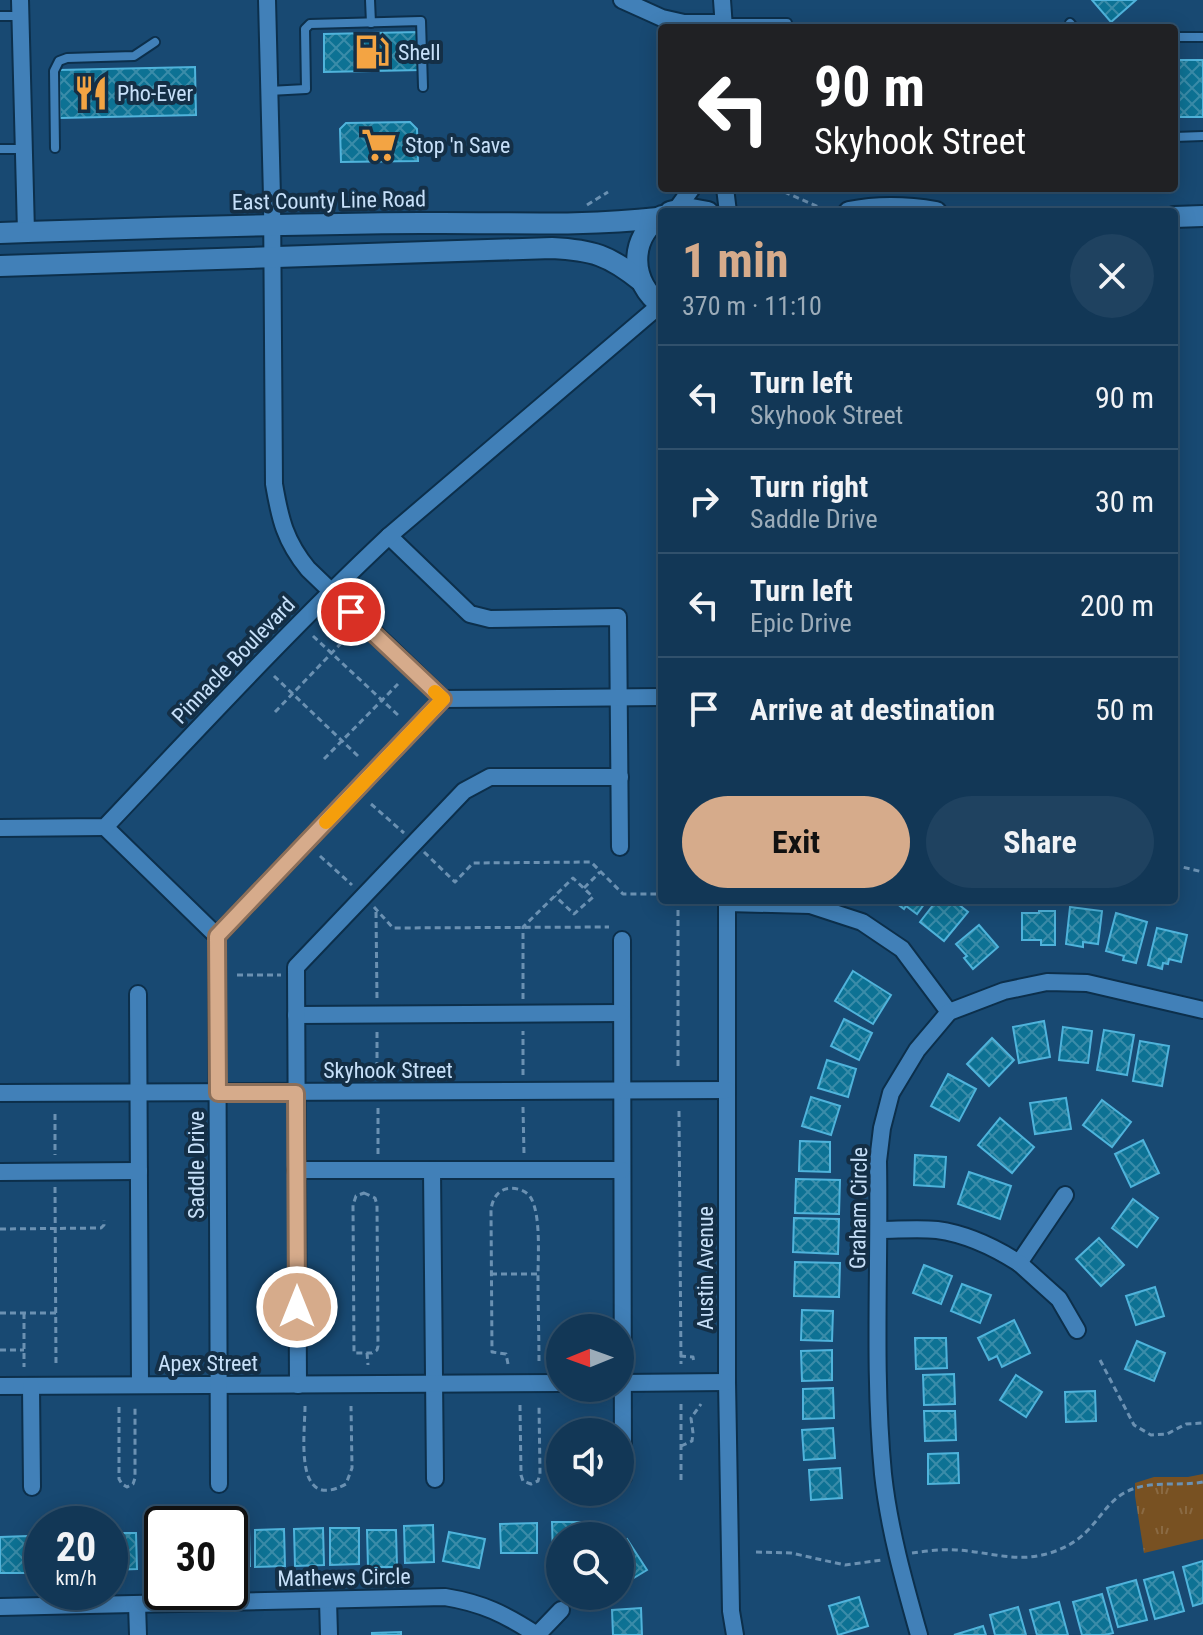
<!DOCTYPE html>
<meta charset="utf-8">
<style>
body{margin:0;font-family:"Roboto Condensed",sans-serif;background:#1f4260;color:#f1f3f6;height:100vh;display:flex;flex-direction:column;font-size:30px;white-space:nowrap}
*{box-sizing:border-box;margin:0}
p{font-size:26px;color:#9cacb9}
.icon{flex:none;width:44px;height:44px;fill:none;stroke:currentColor;stroke-width:2;stroke-linecap:round;stroke-linejoin:round}
.map{position:relative;flex:1;overflow:hidden}
.sheet{position:absolute;left:658px;top:208px;width:520px;height:696px;display:flex;flex-direction:column;background:#123756;border-radius:8px;box-shadow:0 4px 20px #0003,0 0 0 2px #31516c}
.sheet>*{flex:none}
.guide{position:absolute;left:658px;top:24px;width:520px;height:168px;border-radius:8px;box-shadow:0 4px 20px #0003,0 0 0 2px #31516c;background:#202124;color:#fff;overflow:hidden}
.needle{width:52px;rotate:269deg}
.fabs{position:absolute;left:546px;top:1314px;display:grid;gap:16px}
.fabs a{display:grid;place-items:center;width:88px;height:88px;border-radius:50%;background:#123756;box-shadow:0 4px 20px #0003,0 0 0 2px #31516c;font-size:40px}
.speed{position:absolute;left:24px;top:1506px;display:flex;gap:16px;font-size:40px;font-weight:700;text-align:center}
.speed>*{display:grid;place-content:center;width:104px;height:104px;border-radius:50%;background:#123756;box-shadow:0 4px 20px #0003,0 0 0 2px #31516c;line-height:1}
.speed small{font-size:20px;font-weight:400}
.speed .limit{border:4px solid #111;border-radius:12px;background:#fff;color:#111}
.pin{position:absolute;display:grid;place-items:center;width:68px;height:68px;color:#fff;margin:-34px;border:4px solid #fff;border-radius:50%;box-shadow:0 2px 8px #0007}
.me{position:absolute;width:88px;margin:-44px;rotate:0deg;stroke-linejoin:round;filter:drop-shadow(0 0 6px #0008)}
.turn{display:flex;align-items:center;gap:28px;height:168px;padding:0 24px;font-size:36px}
.turn .icon{width:104px;height:104px;stroke-width:2.5}
.turn b{display:block;font-size:56px;line-height:68px}
.round{display:grid;place-items:center;flex:none;width:84px;height:84px;border-radius:42px;background:#1f4260}
.headline{display:flex;align-items:center;justify-content:space-between;height:136px;padding:0 24px}
h1{font-size:48px;font-weight:700;line-height:60px;color:#d6ab8b}
.cta{display:flex;gap:16px;margin-top:auto;padding:16px 24px}
.cta a{flex:1;height:92px;border-radius:48px;background:#d6ab8b;color:#111;font-size:32px;font-weight:700;line-height:92px;text-align:center}
.cta a+a{background:#1f4260;color:#f1f3f6}
ul{padding:0;list-style:none}
li{display:flex;align-items:center;gap:24px;height:104px;padding:0 24px;border-top:2px solid #31516c}
li div{flex:1}
li b{display:block;font-size:30px}
li em{font-style:normal}
.map>svg:first-child{display:block}
</style>
<div class="map">
<svg width="1203" height="1635" viewBox="0 0 1203 1635">
<defs>
<pattern id="grass-tufts" width="24" height="20" patternUnits="userSpaceOnUse" patternTransform="scale(2)"><rect width="24" height="20" fill="#785122"/><path d="M3 7l-1-3M5 7V3M7 7l1-3M15 17l-1-3M17 17v-4M19 17l1-3" fill="none" stroke="#8a6a43"/></pattern>
<pattern id="building-cross-hatch" width="8" height="8" patternUnits="userSpaceOnUse" patternTransform="scale(2)"><rect width="8" height="8" fill="#0d7294"/><path d="M0 0l8 8M0 8l8-8" fill="none" stroke="#3a8ca9"/></pattern>
</defs>
<rect width="100%" height="100%" fill="#184972"/>
<!-- grass -->
<path fill="url(#grass-tufts)" d="M1203 1474V1539L1144 1553 1135 1496V1483L1154 1477H1188Z"/>
<!-- building -->
<g fill="url(#building-cross-hatch)" stroke="#4fb3db" stroke-width="2">
<path d="M1092 0H1136L1111 22Z"/>
<path d="M419 32 421 70 324 72V34Z"/>
<rect x="1174" y="60" width="29" height="57"/>
<path d="M195 67 196 115 60 118 59 70Z"/>
<path d="M410 122 417 129 418 161 341 162 340 129 346 123Z"/>
<path d="M892 900H927L917 914 906 906 904 909Z"/>
<path d="M937 900H953L968 912 944 941 920 922Z"/>
<path d="M1070 907 1102 911 1098 944 1083 942V947L1066 944Z"/>
<path d="M1039 911H1055V945H1041V940H1022V913H1039Z"/>
<path d="M1116 913 1147 922 1136 963 1123 960 1124 956 1106 951Z"/>
<path d="M979 925 998 947 973 969 964 958 967 956 956 944Z"/>
<path d="M1157 928 1187 935 1181 962 1169 959 1168 964 1163 963 1162 969 1148 965Z"/>
<path d="M853 971 891 995 873 1024 835 1001Z"/>
<path d="M844 1019 872 1033 859 1060 831 1046Z"/>
<path d="M1044 1021 1050 1057 1019 1063 1013 1027Z"/>
<path d="M1063 1027 1092 1031 1088 1063 1059 1060Z"/>
<path d="M1104 1030 1134 1035 1127 1075 1097 1070Z"/>
<path d="M992 1038 1014 1060 989 1086 967 1064Z"/>
<path d="M1140 1041 1169 1046 1162 1086 1133 1081Z"/>
<path d="M827 1060 856 1069 848 1097 818 1088Z"/>
<path d="M948 1074 976 1089 959 1121 931 1106Z"/>
<path d="M811 1097 840 1106 831 1135 802 1126Z"/>
<path d="M1066 1098 1071 1129 1035 1134 1030 1103Z"/>
<path d="M1102 1100 1131 1122 1112 1147 1083 1125Z"/>
<path d="M1000 1118 1034 1147 1012 1173 978 1145Z"/>
<path d="M1143 1140 1159 1173 1131 1187 1115 1154Z"/>
<path d="M800 1141 830 1142V1172L799 1171Z"/>
<path d="M915 1155 946 1157 944 1187 914 1185Z"/>
<path d="M969 1172 1011 1186 1000 1219 958 1204Z"/>
<path d="M796 1179 840 1180 839 1214 795 1213Z"/>
<path d="M1133 1199 1158 1218 1137 1247 1112 1228Z"/>
<path d="M794 1218 839 1219 838 1254 793 1252Z"/>
<path d="M1099 1238 1124 1265 1101 1286 1076 1259Z"/>
<path d="M795 1262 840 1263 839 1297 794 1296Z"/>
<path d="M924 1265 952 1276 941 1304 913 1293Z"/>
<path d="M962 1284 991 1295 980 1323 951 1311Z"/>
<path d="M1155 1287 1164 1316 1136 1325 1126 1296Z"/>
<path d="M802 1310 833 1311 832 1341 801 1340Z"/>
<path d="M1014 1320 1030 1353 1002 1367 997 1356 989 1360 978 1338Z"/>
<path d="M915 1338H946L947 1368 916 1369Z"/>
<path d="M1137 1341 1165 1353 1154 1381 1125 1369Z"/>
<path d="M832 1350V1380L802 1381 801 1351Z"/>
<path d="M954 1374 955 1404 924 1405 923 1375Z"/>
<path d="M1016 1375 1042 1392 1026 1417 1000 1400Z"/>
<path d="M833 1388 834 1418 803 1419V1389Z"/>
<path d="M1095 1391 1096 1421 1066 1422 1065 1392Z"/>
<path d="M924 1411H955L956 1440 925 1441Z"/>
<path d="M833 1428 835 1458 804 1460 802 1430Z"/>
<path d="M958 1453 959 1483 928 1484V1454Z"/>
<path d="M840 1468 842 1498 811 1500 809 1470Z"/>
<path d="M552 1522H581L582 1536H560V1559H553Z"/>
<path d="M537 1523V1553H501L500 1524Z"/>
<path d="M433 1525 434 1562 405 1563 404 1526Z"/>
<path d="M323 1528 324 1565 295 1566 294 1529Z"/>
<path d="M330 1528H359V1564L330 1565Z"/>
<path d="M230 1529H249L250 1566H230Z"/>
<path d="M284 1529 285 1566 255 1567V1530Z"/>
<path d="M367 1530H396L397 1567H368Z"/>
<path d="M449 1532 485 1539 479 1568 443 1561Z"/>
<path d="M110 1533H136L137 1569 110 1570Z"/>
<path d="M27 1536 28 1573H0V1537Z"/>
<path d="M33 1536H42V1573H34Z"/>
<path d="M145 1536H162V1573H146Z"/>
<path d="M627 1539 647 1570 622 1585 620 1583V1543Z"/>
<path d="M1203 1561V1603L1193 1606 1183 1567Z"/>
<path d="M1173 1572 1184 1611 1155 1619 1144 1580Z"/>
<path d="M1136 1580 1147 1620 1118 1627 1107 1588Z"/>
<path d="M1102 1594 1113 1633 1105 1635H1082L1073 1602Z"/>
<path d="M859 1597 868 1626 838 1635 829 1606Z"/>
<path d="M1059 1602 1068 1635H1037L1030 1610Z"/>
<path d="M1018 1607 1026 1635H995L990 1615Z"/>
<path d="M641 1608 642 1635H613L612 1610Z"/>
<path d="M983 1626 986 1635H954Z"/>
<path d="M401 1632V1635H372V1633Z"/>
</g>
<g fill="none" stroke-linecap="round" stroke-linejoin="round">
<!-- lane casing -->
<g stroke="#0c2f4b" stroke-width="12">
<g id="lane">
<path d="M370 0 371 23"/>
<path d="M0 16H20"/>
<path d="M723 23H787"/>
<path d="M1070 23 1074 28"/>
<path d="M1174 37H1203"/>
<path d="M269 91 306 89 305 29 310 24 421 21 423 87"/>
<path d="M1174 137 1203 136"/>
<path d="M55 148 54 71 59 61 67 58 134 56 155 42"/>
<path d="M0 149H23"/>
</g>
</g>
<!-- street casing -->
<g stroke="#0c2f4b" stroke-width="20">
<g id="street">
<path d="M20 0 26 232"/>
<path d="M267 0 272 197 274 484C280 519 285 541 308 569L443 699"/>
<path d="M622 0 662 18 684 23H722"/>
<path d="M722 0 724 28"/>
<path d="M725 188 728 212"/>
<path d="M676 210 692 188"/>
<path d="M389 536 470 614 490 619 618 617 620 847"/>
<path d="M443 699 662 697"/>
<path d="M105 827 217 936"/>
<path d="M0 828 105 827C198 729 290 629 389 536L660 305"/>
<path d="M727 900V1382L731 1611 735 1635"/>
<path d="M727 903 810 905 862 922 902 949 949 1012"/>
<path d="M622 940 623 1477"/>
<path d="M138 994 140 1385"/>
<path d="M296 1015 622 1013"/>
<path d="M0 1093 727 1090"/>
<path d="M296 1170H622"/>
<path d="M432 1170 435 1479"/>
<path d="M0 1172 139 1171"/>
<path d="M879 1230C898 1230 918 1228 937 1230 967 1234 994 1247 1019 1263L1065 1195"/>
<path d="M1019 1263 1059 1299 1077 1330"/>
<path d="M620 1383 727 1382"/>
<path d="M298 1385 296 967 464 791 490 777H620"/>
<path d="M0 1386 560 1383"/>
<path d="M31 1386 32 1487"/>
<path d="M219 1484 217 936 443 699"/>
<path d="M328 1600 329 1635"/>
<path d="M137 1604 138 1635"/>
<path d="M0 1607 445 1597C482 1603 505 1614 537 1635"/>
<path d="M537 1635 561 1610"/>
<path d="M919 1635C904 1582 889 1529 883 1474 873 1370 880 1265 878 1161L882 1128 891 1093 917 1050 949 1012 1004 991 1047 982 1087 983 1203 1010"/>
</g>
</g>
<!-- secondary casing -->
<g stroke="#0c2f4b" stroke-width="24">
<g id="secondary">
<path d="M670 212 686 208 708 212"/>
<path d="M849 212C879 206 907 207 936 212"/>
<path d="M662 216C628 238 630 283 662 306"/>
<path d="M1174 217 1203 216"/>
<path d="M0 233C140 228 280 224 421 223 500 222 579 227 658 218"/>
<path d="M0 266 552 248C592 250 609 255 641 281"/>
</g>
</g>
<!-- path -->
<g stroke="#6b91b2" stroke-width="3" stroke-dasharray="6 4" stroke-linecap="butt">
<path d="M775 188 830 212"/>
<path d="M587 205 608 192"/>
<path d="M313 636 399 716"/>
<path d="M274 676 359 757"/>
<path d="M275 712 348 636"/>
<path d="M324 759 398 684"/>
<path d="M371 804 404 833"/>
<path d="M424 852 455 882 473 863 591 862 623 894H662"/>
<path d="M320 856 352 885"/>
<path d="M1174 865 1203 872"/>
<path d="M584 888 600 872"/>
<path d="M678 900V1070"/>
<path d="M374 907 393 928 609 927"/>
<path d="M376 912 377 1000"/>
<path d="M237 975H281"/>
<path d="M523 999V927L573 878 593 897 574 914 555 896"/>
<path d="M377 1032V1076"/>
<path d="M523 1075V1031"/>
<path d="M523 1107 524 1155"/>
<path d="M378 1108V1156"/>
<path d="M679 1111 681 1364"/>
<path d="M55 1114V1155"/>
<path d="M55 1187 56 1367"/>
<path d="M364 1193 375 1198 377 1205 378 1346 377 1350 372 1353H354L353 1205 356 1196Z"/>
<path d="M0 1229 101 1228 104 1225V1220"/>
<path d="M491 1274H538"/>
<path d="M0 1313H56"/>
<path d="M24 1313V1367"/>
<path d="M0 1350H24"/>
<path d="M367 1353 368 1365"/>
<path d="M680 1356 693 1357 694 1363"/>
<path d="M1100 1360 1134 1425 1151 1435 1167 1434 1186 1424 1203 1423"/>
<path d="M508 1364 506 1354 492 1352 491 1210C492 1202 495 1194 503 1190 511 1186 526 1189 531 1198 541 1216 538 1256 538 1277 538 1306 539 1335 539 1364"/>
<path d="M520 1405 521 1475 523 1481 531 1484 538 1481 540 1474 539 1405"/>
<path d="M305 1406C305 1435 293 1513 346 1484L352 1468 351 1406"/>
<path d="M119 1407V1479L122 1484 127 1487 133 1484 135 1478V1407"/>
<path d="M681 1446 692 1441 693 1433 691 1418 701 1404"/>
<path d="M681 1480V1404"/>
<path d="M756 1552 791 1553 845 1565 882 1560"/>
<path d="M912 1553C926 1551 941 1549 956 1550 984 1551 1013 1562 1042 1555 1057 1552 1074 1544 1085 1533 1099 1520 1107 1503 1124 1493 1149 1479 1177 1487 1203 1482"/>
</g>
<!-- lane -->
<use href="#lane" stroke="#4180b8" stroke-width="8"/>
<!-- street -->
<use href="#street" stroke="#4180b8" stroke-width="16"/>
<!-- secondary -->
<use href="#secondary" stroke="#4180b8" stroke-width="20"/>
</g>
<g fill="none" stroke-linecap="round" stroke-linejoin="round">
<!-- route casing -->
<g stroke="#8b6f5a" stroke-width="20">
<path id="route" d="M297 1307 296 1093H218L217 936 443 699 351 612"/>
</g>
<!-- route -->
<use href="#route" stroke="#d6ab8b" stroke-width="14"/>
<!-- slow -->
<path stroke="#f59e0b" stroke-width="14" d="M326 822 443 699 435 692"/>
</g>
<!-- icons -->
<defs>
<g id="fuel-bare" transform="scale(2.76)"><path d="M-5.5-6h7V0h2V4h1.3V-2.5L3-4.5l.8-.8L6-3V5H2.5V1h-1V6h-7ZM-4.2-4.7v3.2H.2V-4.7Z" fill="#f3a443" stroke="#142f46" stroke-width="2.5" paint-order="stroke"/></g>
<g id="restaurant-bare" transform="scale(2.76)"><path d="M-5-6h1v4h1v-4h1v4h1v-4h1v5L-1.5 .5V6h-2V.5L-5-1ZM5-6V6H3V1.5H1.5Q1.5-4 5-6Z" fill="#f3a443" stroke="#142f46" stroke-width="2.5" paint-order="stroke"/></g>
<g id="supermarket-bare" transform="scale(2.76)"><path d="M-6-5.5h2.5l.6 2H6L4.5 2H-2.5L-4.4-4H-6ZM-1.5 3.2a1.3 1.3 0 1 0 .1 0ZM3 3.2a1.3 1.3 0 1 0 .1 0Z" fill="#f3a443" stroke="#142f46" stroke-width="2.5" paint-order="stroke"/></g>
</defs>
<g fill-rule="evenodd">
<use href="#fuel-bare" x="372" y="52"/>
<use href="#restaurant-bare" x="91" y="93"/>
<use href="#supermarket-bare" x="379" y="145"/>
</g>
<g text-anchor="middle" stroke-width="8" stroke-linejoin="round" paint-order="stroke">
<!-- poi labels -->
<g font-size="22" fill="#c7e0f9" stroke="#142f46" text-anchor="start">
<text x="398" y="60">Shell</text>
<text x="117" y="101">Pho-Ever</text>
<text x="405" y="153">Stop 'n Save</text>
</g>
<!-- street labels -->
<g font-size="22" fill="#c7e0f9" stroke="#142f46">
<text transform="translate(329 200) rotate(-1)" y="8">East County Line Road</text>
<text transform="translate(233 660) rotate(-46)" y="8">Pinnacle Boulevard</text>
<text x="388" y="1078">Skyhook Street</text>
<text transform="translate(196 1165) rotate(-90)" y="8">Saddle Drive</text>
<text transform="translate(858 1208) rotate(-89)" y="8">Graham Circle</text>
<text transform="translate(705 1268) rotate(-90)" y="8">Austin Avenue</text>
<text x="208" y="1371">Apex Street</text>
<text transform="translate(344 1577) rotate(-1)" y="8">Mathews Circle</text>
</g>
</g>
</svg>
<div class="fabs">
<a><svg class="needle" viewBox="-14 -14 28 28"><path d="M0-13l5 13h-10z" fill="#e53935"/><path d="M0 13l5-13h-10z" fill="#9cacb9"/></svg></a>
<a><svg class="icon" aria-label="sound" viewBox="0 0 24 24"><path d="M4 9h4l5-4v14l-5-4H4zM17 9q2 3 0 6"/></svg></a>
<a><svg class="icon" aria-label="search" viewBox="0 0 24 24"><circle cx="10" cy="10" r="6"/><path d="M15 15l6 6"/></svg></a>
</div>
<div class="speed"><div>20<small>km/h</small></div><div class="limit">30</div></div>
<div class="pin" style="left:351px;top:612px;background:#d93025"><svg class="icon" aria-label="arrive" viewBox="0 0 24 24"><path d="M6 21V4h12l-3 4 3 4H6"/></svg></div>
<svg class="me" style="left:297px;top:1307px" viewBox="-20 -20 40 40"><circle r="17" fill="#d6ab8b" stroke="#fff" stroke-width="3"/><path d="M0-11L8 9 0 5-8 9z" fill="#fff"/></svg>
<div class="guide">
<div class="turn"><svg class="icon" aria-label="left" viewBox="0 0 24 24"><path d="M17 20v-9H6M10 6l-5 5 5 5"/></svg><div><b>90 m</b>Skyhook Street</div></div>
</div>
<section class="sheet">
<div class="headline"><div><h1>1 min</h1><p>370 m · 11:10</p></div><a class="round"><svg class="icon" aria-label="close" viewBox="0 0 24 24"><path d="M6 6l12 12M18 6L6 18"/></svg></a></div>
<ul>
<li><svg class="icon" aria-label="left" viewBox="0 0 24 24"><path d="M17 20v-9H6M10 6l-5 5 5 5"/></svg><div><b>Turn left</b><p>Skyhook Street</p></div><em>90 m</em></li>
<li><svg class="icon" aria-label="right" viewBox="0 0 24 24"><path d="M7 20v-9h11M14 6l5 5-5 5"/></svg><div><b>Turn right</b><p>Saddle Drive</p></div><em>30 m</em></li>
<li><svg class="icon" aria-label="left" viewBox="0 0 24 24"><path d="M17 20v-9H6M10 6l-5 5 5 5"/></svg><div><b>Turn left</b><p>Epic Drive</p></div><em>200 m</em></li>
<li><svg class="icon" aria-label="arrive" viewBox="0 0 24 24"><path d="M6 21V4h12l-3 4 3 4H6"/></svg><div><b>Arrive at destination</b></div><em>50 m</em></li>
</ul>
<div class="cta"><a>Exit</a><a>Share</a></div>
</section>
</div>
